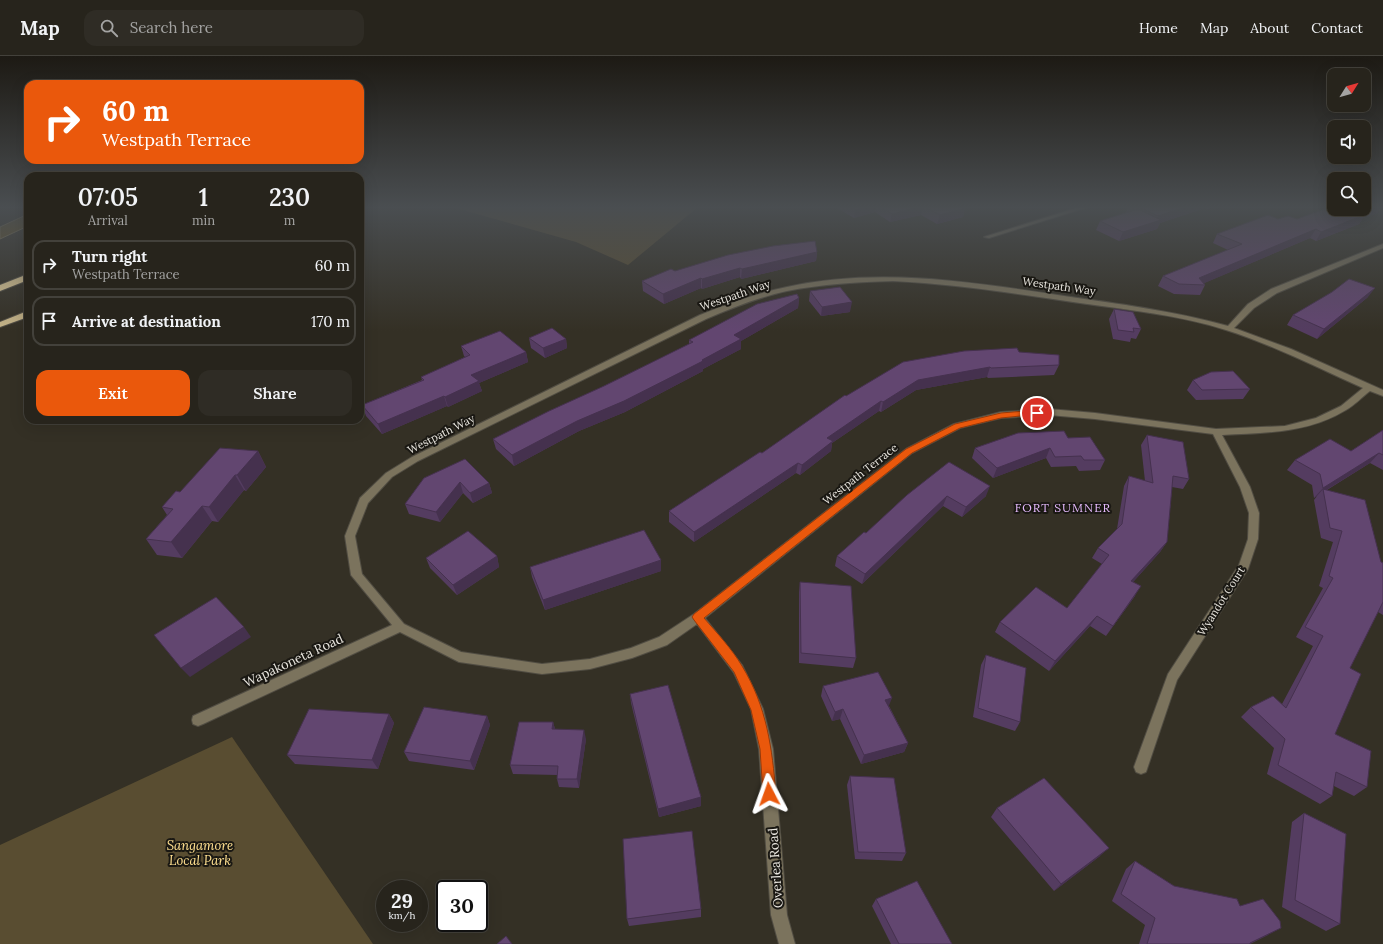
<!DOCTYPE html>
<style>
body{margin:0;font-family:Lora,serif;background:#2f2c25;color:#f1f3f6;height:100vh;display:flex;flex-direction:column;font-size:15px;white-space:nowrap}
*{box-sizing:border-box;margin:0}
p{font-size:13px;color:#a4a4a3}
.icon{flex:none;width:22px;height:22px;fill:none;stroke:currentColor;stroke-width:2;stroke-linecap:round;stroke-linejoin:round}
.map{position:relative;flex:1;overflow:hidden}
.details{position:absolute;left:24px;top:116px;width:340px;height:252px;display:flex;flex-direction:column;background:#27241c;border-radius:12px;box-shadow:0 4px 16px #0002,0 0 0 1px #43413b}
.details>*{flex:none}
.guide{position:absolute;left:24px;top:24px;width:340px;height:84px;border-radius:12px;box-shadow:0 4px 16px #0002,0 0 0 1px #43413b;background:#ea580c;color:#fff;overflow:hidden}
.needle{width:26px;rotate:53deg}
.fabs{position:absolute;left:1327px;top:12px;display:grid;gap:8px}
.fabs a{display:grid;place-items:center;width:44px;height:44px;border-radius:8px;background:#27241c;box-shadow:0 4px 16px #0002,0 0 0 1px #43413b;font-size:20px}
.speed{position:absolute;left:376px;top:824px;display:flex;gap:8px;font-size:20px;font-weight:700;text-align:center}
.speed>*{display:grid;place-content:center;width:52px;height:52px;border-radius:50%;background:#27241c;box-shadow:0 4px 16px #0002,0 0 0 1px #43413b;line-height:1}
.speed small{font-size:10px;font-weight:400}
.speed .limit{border:2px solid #111;border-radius:6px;background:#fff;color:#111}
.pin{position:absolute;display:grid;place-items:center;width:34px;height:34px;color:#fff;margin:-17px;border:2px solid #fff;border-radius:50%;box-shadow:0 1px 4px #0007}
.me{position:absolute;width:44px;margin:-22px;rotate:356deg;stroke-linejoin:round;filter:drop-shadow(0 0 3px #0008)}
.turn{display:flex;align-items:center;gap:14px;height:84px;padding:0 12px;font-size:18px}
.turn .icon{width:52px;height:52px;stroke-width:2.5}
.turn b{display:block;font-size:28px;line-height:34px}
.eta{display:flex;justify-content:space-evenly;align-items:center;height:68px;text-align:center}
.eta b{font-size:24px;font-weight:600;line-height:28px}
.button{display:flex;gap:8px;margin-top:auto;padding:8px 12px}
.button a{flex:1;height:46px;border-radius:12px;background:#ea580c;color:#fff;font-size:16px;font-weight:600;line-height:46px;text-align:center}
.button a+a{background:#2f2c25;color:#f1f3f6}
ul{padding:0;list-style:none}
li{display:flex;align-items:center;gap:12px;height:50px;margin:0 8px 6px;padding:0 4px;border:2px solid #43413b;border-radius:12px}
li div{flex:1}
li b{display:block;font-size:15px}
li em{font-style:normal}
header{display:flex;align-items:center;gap:24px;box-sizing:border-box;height:56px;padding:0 20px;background:#27241c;border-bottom:1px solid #43413b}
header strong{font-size:19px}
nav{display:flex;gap:22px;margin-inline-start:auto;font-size:14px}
.search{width:280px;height:36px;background:#2f2c25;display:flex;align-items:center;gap:10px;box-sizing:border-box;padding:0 14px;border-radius:12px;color:#a4a4a3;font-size:15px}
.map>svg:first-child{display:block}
</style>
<header>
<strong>Map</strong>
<div class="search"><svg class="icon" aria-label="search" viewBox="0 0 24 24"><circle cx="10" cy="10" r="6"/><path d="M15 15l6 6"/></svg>Search here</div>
<nav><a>Home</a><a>Map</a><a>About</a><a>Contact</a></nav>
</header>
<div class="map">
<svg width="1383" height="888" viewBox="0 0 1383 888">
<rect width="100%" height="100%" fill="#343025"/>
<!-- green -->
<g fill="#594d31">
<path d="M452 151H698L628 209 576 186Z"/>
<path d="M232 681 373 888H0V789Z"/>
</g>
<!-- water -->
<path fill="#695521" stroke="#90815a" d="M28 158V170L0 183V171Z"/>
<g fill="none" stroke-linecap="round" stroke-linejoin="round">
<!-- minor casing -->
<g stroke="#514d43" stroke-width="2">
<g id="minor">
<path d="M1079 151H1088L989 182 984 181Z"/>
<path d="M1383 188V192L1277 237 1254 252 1234 272 1291 293 1383 334V340L1370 335C1362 341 1355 349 1346 354 1309 377 1265 377 1222 379L1250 431 1259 457 1258 483 1248 513 1177 624 1146 716 1141 718 1136 716 1134 711 1168 618 1239 509 1248 483 1249 457 1240 431 1213 378 1095 363 1049 359 1001 362 960 372 912 397 705 562 742 609 763 653 773 693 787 859 795 888H779L771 859 759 693 751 653 734 617 697 568 667 589 632 602 590 613 542 618 459 606 400 576 203 668 198 670 193 668 192 664 193 660 392 569 351 519 345 480 360 442 386 417 412 401 700 259C728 248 757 237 787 231 879 211 972 226 1064 240 1119 248 1174 255 1228 270L1248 248 1271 233ZM893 225C956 228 1018 238 1080 247 1129 254 1179 259 1226 274 1273 289 1318 312 1363 332L1341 350 1316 362 1285 370 1216 373 1095 357 1049 353 1001 356 954 368 906 393 694 558 659 581 631 592 590 603 542 608 461 596 404 568 362 518 355 480 368 447 392 421 418 405 706 263C732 252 759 241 787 235 822 228 858 226 893 225Z"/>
</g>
</g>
<!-- major casing -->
<g stroke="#514d43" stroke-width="2">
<path id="major" d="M25 256H28V261L0 271V266Z"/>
</g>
<!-- highway casing -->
<g stroke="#514d43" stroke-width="2">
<path id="highway" d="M28 218V224L0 235V229Z"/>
</g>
<!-- minor -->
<use href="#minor" fill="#7b735d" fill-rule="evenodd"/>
<!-- major -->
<use href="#major" fill="#c7b588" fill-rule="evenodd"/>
<!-- highway -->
<use href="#highway" fill="#e5cf99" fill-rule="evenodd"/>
</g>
<!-- wall -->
<g fill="#543c60">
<path d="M835 151H963L965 152 963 161 937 168 921 159 890 166 875 156 854 162Z"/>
<path d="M1128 151H1213L1208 153 1205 152 1160 167 1157 173 1119 185 1096 174 1100 165 1128 156H1126Z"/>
<path d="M1380 153 1377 157 1363 162 1359 168 1316 185 1310 182 1204 227 1205 229 1200 239 1174 238 1158 230 1163 220 1228 194 1213 187 1217 178 1278 163H1297Z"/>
<path d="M817 196 816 205 741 223 740 221 702 233 701 232 664 248 643 235 642 225 675 215Z"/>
<path d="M810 235 850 256 821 260 809 245Z"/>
<path d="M1368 241 1317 283 1287 269 1293 259Z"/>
<path d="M799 242 798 252 741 285V293L703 313V315L625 356 579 375 514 410 496 393 493 383 604 330 689 288V284Z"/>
<path d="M1114 253 1141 273 1136 283 1131 282 1130 286 1113 283 1109 263Z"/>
<path d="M529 282 566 283 567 292 545 302 531 292Z"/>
<path d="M461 290 526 296 528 306 479 327 482 335 448 351 447 350 382 378 366 360 362 349 422 324 421 321 465 301 464 300Z"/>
<path d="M1019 296 1059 309 1054 319 988 322 987 321 916 334 881 356 879 355 832 387 831 395 800 419 796 417 694 486 669 466V455L762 397 846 340Z"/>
<path d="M1193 324 1250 333 1243 343 1196 344 1187 334Z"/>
<path d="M1383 374V414L1370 407 1327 434 1381 506 1383 507V559L1378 556 1350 612 1335 678 1367 731 1354 740 1334 730 1332 740 1320 748 1267 718 1274 692 1241 661 1251 651 1282 648 1313 590 1296 581 1323 532 1319 530 1333 486 1321 482 1314 444 1317 440 1314 442 1312 429 1287 414 1295 404 1351 395Z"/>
<path d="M1147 379 1189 423 1183 433 1172 431 1167 486 1160 496 1133 526 1135 540 1106 580 1090 570 1049 615 995 576 1000 566 1067 552 1102 508 1092 502 1098 492 1117 473 1124 430 1129 420 1145 425 1141 389Z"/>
<path d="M1068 382 1105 404 1100 414 1079 415 1076 410 1051 411 1046 402 993 422 972 402 975 392Z"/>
<path d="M258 395 266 411 246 435 244 434 218 466 212 465 182 502 157 499 146 483 167 459 162 451Z"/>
<path d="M424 422 489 427 492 437 473 447 463 437 440 466 409 458 405 448Z"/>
<path d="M907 439 986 440 962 461 943 450 862 528 835 510 837 500 866 477Z"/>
<path d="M497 500 499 511 457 539 430 512 426 502Z"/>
<path d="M661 504V515L545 554 532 521 530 511Z"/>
<path d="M800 526 856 602 853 612 799 607V536Z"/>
<path d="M986 599 1020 666 1015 675 973 661 981 609Z"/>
<path d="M823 630 889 650 908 687 904 696 861 708 840 663 832 665 821 640Z"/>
<path d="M630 638 701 741V750L659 761 631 647Z"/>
<path d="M389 658 394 667 378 713 295 708 287 699Z"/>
<path d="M487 660 490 669 474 714 409 705 404 696Z"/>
<path d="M553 666 555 673 586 683 579 732 559 731 557 723V719L513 718 510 709Z"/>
<path d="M850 720 906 797 902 805 855 803 847 729Z"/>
<path d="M997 752 1100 800 1054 835 991 761Z"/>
<path d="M1304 757 1340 868 1326 875 1282 851 1292 766Z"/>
<path d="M1135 805 1174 830 1240 850 1268 879 1250 888H1139L1145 869 1112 845 1126 813Z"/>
<path d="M876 843 952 888H891L872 850Z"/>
<path d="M701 853V861L629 870 627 863Z"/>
</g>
<!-- shaded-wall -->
<g fill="#45314e">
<path d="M865 151H876L875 156 854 162 855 154Z"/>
<path d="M919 151H923L921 159 890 166 892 158Z"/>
<path d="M1185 151H1205V152L1160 167 1157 173 1119 185 1123 176 1155 166 1158 160Z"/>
<path d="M1375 151H1383V152L1380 153 1377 157 1363 162 1359 168 1316 185 1321 176 1358 157Z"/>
<path d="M965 152 963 161 937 168 940 159Z"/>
<path d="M1316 173 1310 182 1200 229 1199 222Z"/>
<path d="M817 196 816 205 741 223 742 213Z"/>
<path d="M740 212V221L702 233V223Z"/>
<path d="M701 222V232L664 248 663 238Z"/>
<path d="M1375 232 1368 241 1317 283 1324 273Z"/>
<path d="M799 242 798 252 741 285V293L703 313V315L625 356 579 375 514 410 512 399 577 365 702 304 734 279Z"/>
<path d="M852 246 850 256 821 260 822 251Z"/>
<path d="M566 283 567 292 545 302 543 292Z"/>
<path d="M526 296 528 306 479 327 482 335 448 351 445 341 471 319Z"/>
<path d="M990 311 987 321 916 334 881 356 883 346 918 324Z"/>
<path d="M444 340 447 350 382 378 378 368Z"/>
<path d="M881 345 879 355 832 387 831 395 800 419 802 409 827 382Z"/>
<path d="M1050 392 1046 402 993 422 997 412Z"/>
<path d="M258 395 266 411 246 435 237 419Z"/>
<path d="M1379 397 1370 407 1323 436V433L1317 440 1314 442 1323 432Z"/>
<path d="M798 407 796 417 694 486V476Z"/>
<path d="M235 419 244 434 218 466 209 451Z"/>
<path d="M460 426 463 437 440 466 436 456Z"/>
<path d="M489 427 492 437 473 447 470 437Z"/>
<path d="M990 430 986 440 962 461 966 451Z"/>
<path d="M947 440 943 450 862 528 865 518Z"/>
<path d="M202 450 212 465 182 502 171 486Z"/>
<path d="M1167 486 1160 496 1125 535 1131 525Z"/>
<path d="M497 500 499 511 457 539 453 529Z"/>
<path d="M661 504V515L545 554 543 544Z"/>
<path d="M1141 530 1135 540 1106 580Z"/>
<path d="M1097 560 1090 570 1049 615 1055 605Z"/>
<path d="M244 571 251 581 190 621 181 612Z"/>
<path d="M892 642 888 652 885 644Z"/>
<path d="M843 653 840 663 832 665 835 656Z"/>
<path d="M389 658 394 667 378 713 372 704Z"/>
<path d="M487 660 490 669 474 714 470 705Z"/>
<path d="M553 666 556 676 552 673Z"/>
<path d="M584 674 586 683 579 732 577 723Z"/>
<path d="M908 687 904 696 861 708 864 699Z"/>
<path d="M701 741V750L659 761 658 753Z"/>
<path d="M1109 792 1100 800 1054 835 1061 828Z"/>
<path d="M1281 872 1268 879 1248 888Z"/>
</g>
<!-- building -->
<g fill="#624670" stroke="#45314e">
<path d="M851 151H865L855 154Z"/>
<path d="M881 151H919L892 158Z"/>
<path d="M925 151H963L965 152 940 159Z"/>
<path d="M1139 151H1185L1158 160Z"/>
<path d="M1330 151H1334V153H1364V151H1375L1358 157 1364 159 1321 176 1316 173 1199 222 1205 229 1179 228 1163 220 1242 188 1217 178 1268 159 1278 163 1288 160 1297 163Z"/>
<path d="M1138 153 1161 164 1123 176 1100 165Z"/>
<path d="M815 185 817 196 742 213 740 212 702 223 701 222 663 238 642 225 671 213 675 215 728 199 773 190Z"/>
<path d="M1349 223 1375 232 1324 273 1293 259 1332 236Z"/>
<path d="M840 231 852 246 822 251 810 235Z"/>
<path d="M797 238 799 242 734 279 741 283 702 304 703 305 624 345 577 365 512 399 493 383 549 355 604 330 693 286 689 284 757 248Z"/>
<path d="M1114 253 1133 256 1141 273 1133 272 1134 276 1118 274Z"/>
<path d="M552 272 566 283 543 292 529 282Z"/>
<path d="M500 275 526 296 471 319 479 325 445 341 444 340 378 368 362 349 424 324 421 321 470 299 461 290Z"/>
<path d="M1017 292 1019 296 1059 299V309L991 312 990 311 918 324 883 346 881 345 827 382 833 385 802 409 798 407 694 476 669 455 760 396 762 397 845 339 846 340 903 306 964 295Z"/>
<path d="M1233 315 1250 333 1202 334 1193 324 1211 316Z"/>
<path d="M1383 374V399L1379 397 1323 432 1320 418 1295 404 1330 383 1351 395Z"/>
<path d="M1064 375 1068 382 1090 381 1105 404H1084L1081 400 1055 401 1050 392 997 412 975 392 1018 377Z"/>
<path d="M1147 379 1183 386 1189 423 1173 420 1167 486 1131 525 1141 530 1113 570 1097 560 1055 605 1000 566 1036 531 1067 552 1109 499 1098 492 1122 468 1129 420 1153 427Z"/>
<path d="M220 392 258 395 237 419H235L209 451 202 450 171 486 146 483 173 453 162 451 176 435 180 436Z"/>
<path d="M465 403 489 427 470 437 460 426 436 456 405 448 424 422Z"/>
<path d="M949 406 990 430 966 451 947 440 865 518 837 500 864 476 866 477 907 439Z"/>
<path d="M1323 433 1365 444 1381 506 1383 507V546L1350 612 1361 618 1335 678 1371 695 1367 731 1336 716 1332 740 1278 709 1285 683 1251 651 1273 640 1286 652 1323 580 1305 571 1333 522 1329 520 1342 475 1330 472Z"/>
<path d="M644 474 661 504 543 544 530 511Z"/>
<path d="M468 475 497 500 453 529 426 502Z"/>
<path d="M800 526 851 530 856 602 801 597Z"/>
<path d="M216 541 244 571 181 612 154 579Z"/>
<path d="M986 599 1026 612 1020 666 978 652Z"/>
<path d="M878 616 892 642 885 644 908 687 864 699 843 653 835 656 823 630Z"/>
<path d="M668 629 701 741 658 753 630 638Z"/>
<path d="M424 651 487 660 470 705 404 696Z"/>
<path d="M309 653 389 658 372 704 287 699Z"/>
<path d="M519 666H553L552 673 584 674 577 723H557L558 710 510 709Z"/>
<path d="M850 720 894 722 906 797 858 796Z"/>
<path d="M1044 722 1109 792 1061 828 997 752Z"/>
<path d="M1304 757 1346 778 1340 868 1295 844Z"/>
<path d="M692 775 701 853 627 863 623 783Z"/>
<path d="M1135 805 1174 830 1237 843 1240 850 1263 843 1280 865 1281 872 1250 887V888H1147L1155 862 1121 838Z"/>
<path d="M917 825 952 888H899L876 843Z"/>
<path d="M506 880 512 888H497Z"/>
</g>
<!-- sky -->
<linearGradient id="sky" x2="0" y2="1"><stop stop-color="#1d1a14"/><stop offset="0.55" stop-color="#4a4e51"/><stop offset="1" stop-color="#4a4e51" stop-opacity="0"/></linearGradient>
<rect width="1383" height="275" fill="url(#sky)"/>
<!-- route -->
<path fill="#ea580c" stroke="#983908" d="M1037 354 1040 355V358L1001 362 960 372 912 397 704 562C717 577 732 593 742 610 767 651 772 692 776 738L774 743 769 745 765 743 763 738 760 693 751 654 734 616 694 564 692 561 694 558 906 393 955 368 1001 357Z"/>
<g text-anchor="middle" stroke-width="4" stroke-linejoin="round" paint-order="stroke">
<!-- street labels -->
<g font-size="11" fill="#eae7e0" stroke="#1a1813">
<text transform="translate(1059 230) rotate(8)" y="4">Westpath Way</text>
<text transform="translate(735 239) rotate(-19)" y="4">Westpath Way</text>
<text transform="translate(441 378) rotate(-27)" y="4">Westpath Way</text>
<text transform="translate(860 418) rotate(-38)" y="4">Westpath Terrace</text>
<text transform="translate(1221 545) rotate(-58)" y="4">Wyandot Court</text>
</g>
<!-- neighbourhood labels -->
<g font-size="12" letter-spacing="1" fill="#e4b9fb" stroke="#1a1813">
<text x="1063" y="456">FORT SUMNER</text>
</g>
<!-- near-street labels -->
<g font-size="13" fill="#eae7e0" stroke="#1a1813">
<text transform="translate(293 604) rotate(-25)" y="5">Wapakoneta Road</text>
<text transform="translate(775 812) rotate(-94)" y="5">Overlea Road</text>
</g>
<!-- near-park labels -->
<g font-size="13" font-style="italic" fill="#ffe090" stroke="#1a1813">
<text x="200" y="794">Sangamore<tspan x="200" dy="15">Local Park</tspan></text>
</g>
</g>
</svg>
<div class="fabs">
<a><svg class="needle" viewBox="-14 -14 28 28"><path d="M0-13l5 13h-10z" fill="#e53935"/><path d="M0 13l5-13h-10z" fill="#a4a4a3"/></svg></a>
<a><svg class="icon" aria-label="sound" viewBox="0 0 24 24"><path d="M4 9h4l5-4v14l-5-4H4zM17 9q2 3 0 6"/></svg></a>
<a><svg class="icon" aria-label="search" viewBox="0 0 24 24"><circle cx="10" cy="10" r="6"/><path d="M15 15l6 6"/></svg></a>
</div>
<div class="speed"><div>29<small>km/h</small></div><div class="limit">30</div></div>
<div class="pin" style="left:1037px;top:357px;background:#d93025"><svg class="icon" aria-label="arrive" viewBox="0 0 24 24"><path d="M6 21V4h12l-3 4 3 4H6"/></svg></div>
<svg class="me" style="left:769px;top:738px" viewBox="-20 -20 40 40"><path d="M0-17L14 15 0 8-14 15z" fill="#ea580c" stroke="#fff" stroke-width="4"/></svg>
<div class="guide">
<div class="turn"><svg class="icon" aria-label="right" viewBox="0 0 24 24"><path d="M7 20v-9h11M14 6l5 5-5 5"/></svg><div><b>60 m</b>Westpath Terrace</div></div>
</div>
<section class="details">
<div class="eta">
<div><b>07:05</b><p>Arrival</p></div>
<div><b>1</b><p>min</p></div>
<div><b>230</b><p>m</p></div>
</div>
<ul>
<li><svg class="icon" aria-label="right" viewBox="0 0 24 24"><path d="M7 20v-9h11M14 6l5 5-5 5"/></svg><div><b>Turn right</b><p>Westpath Terrace</p></div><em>60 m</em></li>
<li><svg class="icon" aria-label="arrive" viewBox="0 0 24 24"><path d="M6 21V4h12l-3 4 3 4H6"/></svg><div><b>Arrive at destination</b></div><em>170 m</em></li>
</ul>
<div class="button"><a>Exit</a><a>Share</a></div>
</section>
</div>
